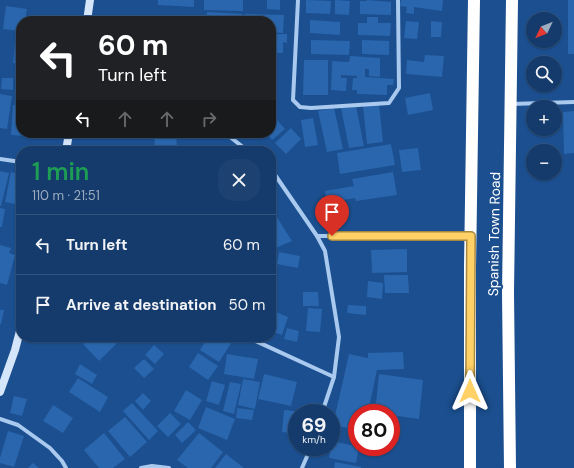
<!DOCTYPE html>
<meta charset="utf-8">
<style>
body{margin:0;font-family:"DM Sans",sans-serif;background:#1d4271;color:#f1f3f6;height:100vh;display:flex;flex-direction:column;font-size:15px;white-space:nowrap}
*{box-sizing:border-box;margin:0}
p{font-size:13px;color:#9dadc1}
.icon{flex:none;width:22px;height:22px;fill:none;stroke:currentColor;stroke-width:2;stroke-linecap:round;stroke-linejoin:round}
.map{position:relative;flex:1;overflow:hidden}
.drawer{position:absolute;left:16px;top:146px;width:260px;height:196px;display:flex;flex-direction:column;background:#143b6b;border-radius:16px;box-shadow:0 1px 3px #0004,0 0 0 1px #33557e}
.drawer>*{flex:none}
.banner{position:absolute;left:16px;top:16px;width:260px;height:122px;border-radius:16px;box-shadow:0 1px 3px #0004,0 0 0 1px #33557e;background:#202124;color:#fff;overflow:hidden}
.needle{width:26px;rotate:227deg}
.controls{position:absolute;left:526px;top:12px;display:grid;gap:8px}
.controls a{display:grid;place-items:center;width:36px;height:36px;border-radius:50%;background:#143b6b;box-shadow:0 1px 3px #0004,0 0 0 1px #33557e;font-size:20px}
.speed{position:absolute;left:288px;top:404px;display:flex;gap:8px;font-size:20px;font-weight:700;text-align:center}
.speed>*{display:grid;place-content:center;width:52px;height:52px;border-radius:50%;background:#143b6b;box-shadow:0 1px 3px #0004,0 0 0 1px #33557e;line-height:1}
.speed small{font-size:10px;font-weight:400}
.speed .limit{border:6px solid #d22;background:#fff;color:#111}
.pin{position:absolute;display:grid;place-items:center;width:34px;height:34px;color:#fff;margin:-41px -17px;border-radius:50% 50% 50% 0;rotate:-45deg;box-shadow:0 0 4px #0007}
.pin .icon{rotate:45deg}
.me{position:absolute;width:44px;margin:-22px;rotate:0deg;stroke-linejoin:round;filter:drop-shadow(0 0 3px #0008)}
.turn{display:flex;align-items:center;gap:14px;height:84px;padding:0 16px;font-size:18px}
.turn .icon{width:52px;height:52px;stroke-width:2.5}
.turn b{display:block;font-size:28px;line-height:34px}
.lanes{display:flex;align-items:center;height:38px;padding:0 16px;background:#0003;justify-content:center;gap:20px;direction:ltr}
.lanes .off{opacity:.35}
.round{display:grid;place-items:center;flex:none;width:42px;height:42px;border-radius:16px;background:#1d4271}
.head{display:flex;align-items:center;justify-content:space-between;height:68px;padding:0 16px}
h1{font-size:24px;font-weight:600;line-height:30px;color:#1e9e55}
ul{padding:0;list-style:none}
li{display:flex;align-items:center;gap:12px;height:60px;padding:0 16px;border-top:1px solid #33557e}
li div{flex:1}
li b{display:block;font-size:15px}
li em{font-style:normal}
.map>svg:first-child{display:block}
</style>
<div class="map">
<svg width="574" height="468" viewBox="0 0 574 468">
<rect width="100%" height="100%" fill="#1b4f8f"/>
<!-- building -->
<g fill="#2a66ad">
<path d="M158 0H194V7L158 5Z"/>
<path d="M204 0H243V11L204 10Z"/>
<path d="M267 0H280V10L267 9Z"/>
<path d="M306 0 331 1 330 14 306 13Z"/>
<path d="M335 0 350 1 349 15 335 14Z"/>
<path d="M367 0 391 2V15L360 14V1H367Z"/>
<path d="M401 0H443L442 11 414 7V14L406 13 407 7 400 6Z"/>
<rect x="568" y="0" width="6" height="54"/>
<path d="M6 6 27 9 25 21H21V31L3 29Z"/>
<path d="M207 12 242 14V21H206Z"/>
<path d="M245 14 284 15 283 33 272 32 271 21H245Z"/>
<path d="M115 17 133 20V21H114Z"/>
<path d="M367 17H378V23H391L390 36 358 35V23H367Z"/>
<path d="M310 20 340 22V35L310 33Z"/>
<path d="M406 21 419 22 417 39 404 38Z"/>
<path d="M431 21 442 22 441 37H431Z"/>
<path d="M271 34H287V43L283 42V53H272Z"/>
<path d="M311 40 350 41 349 55 311 54Z"/>
<path d="M362 40 389 41V55L362 54Z"/>
<path d="M15 43 21 44V70H19V64L13 63Z"/>
<path d="M425 55 444 56 442 77 406 74 407 60 424 62Z"/>
<path d="M350 56 380 58V77L369 76V69H365V77L394 79 393 85H387V95L357 94V90H352L353 78H357V76L341 75V78H347L346 91 331 90 332 61 349 62Z"/>
<path d="M304 60H328V95H303Z"/>
<path d="M17 76 21 77V96L15 95Z"/>
<path d="M2 78H13V90L1 89Z"/>
<path d="M430 93 433 110 408 115 405 98Z"/>
<path d="M0 94 12 96 7 129 0 128Z"/>
<path d="M379 104 383 142 367 144 363 106Z"/>
<path d="M13 105 21 106V133H25V136L11 135Z"/>
<path d="M356 106 364 146 349 148 341 108Z"/>
<path d="M334 108 343 149 327 152 318 111Z"/>
<path d="M574 111V153L564 154 563 112Z"/>
<path d="M271 113 285 129 272 140 267 133H271Z"/>
<path d="M313 118 318 145 305 147 301 120Z"/>
<path d="M291 128 301 139 286 154 275 143Z"/>
<path d="M94 133H114L112 139 94 134Z"/>
<path d="M154 133H176L177 149 155 150Z"/>
<path d="M391 144 395 165 340 174 337 153Z"/>
<path d="M418 148 421 170 402 172 399 150Z"/>
<path d="M0 171 9 173 1 206H0Z"/>
<path d="M11 172 21 175V205L5 202Z"/>
<path d="M393 172 397 195 356 201 355 198 327 203 325 191 354 186 352 179Z"/>
<path d="M0 208 5 209 2 227H0Z"/>
<path d="M271 208 292 241 271 250Z"/>
<path d="M0 245 11 248 9 253 15 255 7 285 0 283Z"/>
<path d="M407 249V272L372 273 371 250Z"/>
<path d="M279 252 300 256 298 268 277 264Z"/>
<path d="M384 275H408L409 293H385Z"/>
<path d="M368 281 383 283 382 299 367 297Z"/>
<path d="M303 292H318L319 306H303Z"/>
<path d="M348 305 366 306V315L347 313Z"/>
<path d="M308 308 322 309 320 332 306 331Z"/>
<path d="M0 310H4L1 324H0Z"/>
<path d="M271 310 288 317 282 335 271 331Z"/>
<path d="M287 328 299 331 297 342 284 339Z"/>
<path d="M91 337H121L122 338 99 361 83 344Z"/>
<path d="M208 337H222L231 343 219 362 200 350Z"/>
<path d="M154 345 164 354 155 364 145 355Z"/>
<path d="M403 352 404 369 377 370 368 413H357V430L333 425 349 354 368 358V353Z"/>
<path d="M198 353 218 366 208 380 189 367Z"/>
<path d="M227 354 258 359 254 379 224 374Z"/>
<path d="M144 359 154 369 144 378 134 368Z"/>
<path d="M80 364 97 375 92 384 75 374Z"/>
<path d="M264 374 297 382 291 406 258 399Z"/>
<path d="M379 374 423 380 419 419 391 415V413H375Z"/>
<path d="M78 378 108 397 100 412 69 392Z"/>
<path d="M243 379 260 382 255 409 238 405Z"/>
<path d="M212 381 225 385 219 405 206 401Z"/>
<path d="M230 382 241 384 234 414 223 411Z"/>
<path d="M186 390 202 400 190 420 174 411Z"/>
<path d="M143 393 151 401 143 410 135 401Z"/>
<path d="M14 396 27 399 22 416 10 413Z"/>
<path d="M132 403 158 431 149 440 123 411Z"/>
<path d="M53 405 73 418 63 433 43 421Z"/>
<path d="M206 407 235 419 227 440 198 428Z"/>
<path d="M237 408 254 410 252 420 236 418Z"/>
<path d="M284 410 303 412 297 413V434L282 432Z"/>
<path d="M170 413 181 424 168 437 157 426Z"/>
<path d="M125 417 147 442 130 457 108 431Z"/>
<path d="M188 422 196 430 182 443 175 435Z"/>
<path d="M8 431 24 436 14 467 0 463V458Z"/>
<path d="M104 433 125 459 113 468H99L84 450Z"/>
<path d="M199 433 223 452 211 468H188L177 460Z"/>
<path d="M332 441 359 447 356 463 329 458Z"/>
<path d="M226 454 244 468H215Z"/>
<path d="M335 462 361 467V468H334Z"/>
<path d="M33 463 39 468H28Z"/>
</g>
<g fill="none" stroke-linecap="round" stroke-linejoin="round">
<!-- street -->
<g stroke="#a9c9ee" stroke-width="4">
<path d="M298 0 293 100 300 107 311 108 389 103 399 88 398 0"/>
<path d="M511 104 574 102"/>
<path d="M225 133 248 151"/>
<path d="M0 159 21 162"/>
<path d="M271 169 317 236 325 251 339 337 334 377 322 413"/>
<path d="M317 236H468"/>
<path d="M247 337 334 377"/>
<path d="M0 419 18 425 50 448 62 461 66 468"/>
<path d="M141 468 152 466 169 468"/>
<path d="M302 468 311 447"/>
</g>
<!-- secondary -->
<g stroke="#d6e6fa" stroke-width="8">
<path d="M87 21 90 0"/>
<path d="M66 151 69 133"/>
<path d="M0 392 15 350 21 327"/>
</g>
<!-- highway -->
<g stroke="#fff" stroke-width="12">
<path d="M470 468V268L474 0"/>
<path d="M510 468 508 293 512 0"/>
</g>
</g>
<g fill="none" stroke-linecap="round" stroke-linejoin="round">
<!-- route casing -->
<g stroke="#a68842" stroke-width="10">
<path id="route" d="M332 236H471L470 391"/>
</g>
<!-- route -->
<use href="#route" stroke="#ffd166" stroke-width="7"/>
</g>
<g text-anchor="middle" stroke-width="4" stroke-linejoin="round" paint-order="stroke">
<!-- street labels -->
<g font-size="14" fill="#fff" stroke="#1b4f8f">
<text transform="translate(494 234) rotate(-89)" y="5">Spanish Town Road</text>
</g>
</g>
</svg>
<div class="controls">
<a><svg class="needle" viewBox="-14 -14 28 28"><path d="M0-13l5 13h-10z" fill="#e53935"/><path d="M0 13l5-13h-10z" fill="#9dadc1"/></svg></a>
<a><svg class="icon" aria-label="search" viewBox="0 0 24 24"><circle cx="10" cy="10" r="6"/><path d="M15 15l6 6"/></svg></a>
<a>+</a>
<a>−</a>
</div>
<div class="speed"><div>69<small>km/h</small></div><div class="limit">80</div></div>
<div class="pin" style="left:332px;top:236px;background:#d93025"><svg class="icon" aria-label="arrive" viewBox="0 0 24 24"><path d="M6 21V4h12l-3 4 3 4H6"/></svg></div>
<svg class="me" style="left:470px;top:391px" viewBox="-20 -20 40 40"><path d="M0-17L14 15 0 8-14 15z" fill="#ffd166" stroke="#fff" stroke-width="4"/></svg>
<div class="banner">
<div class="turn"><svg class="icon" aria-label="left" viewBox="0 0 24 24"><path d="M17 20v-9H6M10 6l-5 5 5 5"/></svg><div><b>60 m</b>Turn left</div></div>
<div class="lanes"><svg class="icon" aria-label="left" viewBox="0 0 24 24"><path d="M17 20v-9H6M10 6l-5 5 5 5"/></svg><svg class="icon off" aria-label="ahead" viewBox="0 0 24 24"><path d="M12 20V5M6 11l6-6 6 6"/></svg><svg class="icon off" aria-label="ahead" viewBox="0 0 24 24"><path d="M12 20V5M6 11l6-6 6 6"/></svg><svg class="icon off" aria-label="right" viewBox="0 0 24 24"><path d="M7 20v-9h11M14 6l5 5-5 5"/></svg></div>
</div>
<section class="drawer">
<div class="head"><div><h1>1 min</h1><p>110 m · 21:51</p></div><a class="round"><svg class="icon" aria-label="close" viewBox="0 0 24 24"><path d="M6 6l12 12M18 6L6 18"/></svg></a></div>
<ul>
<li><svg class="icon" aria-label="left" viewBox="0 0 24 24"><path d="M17 20v-9H6M10 6l-5 5 5 5"/></svg><div><b>Turn left</b></div><em>60 m</em></li>
<li><svg class="icon" aria-label="arrive" viewBox="0 0 24 24"><path d="M6 21V4h12l-3 4 3 4H6"/></svg><div><b>Arrive at destination</b></div><em>50 m</em></li>
</ul>
</section>
</div>
